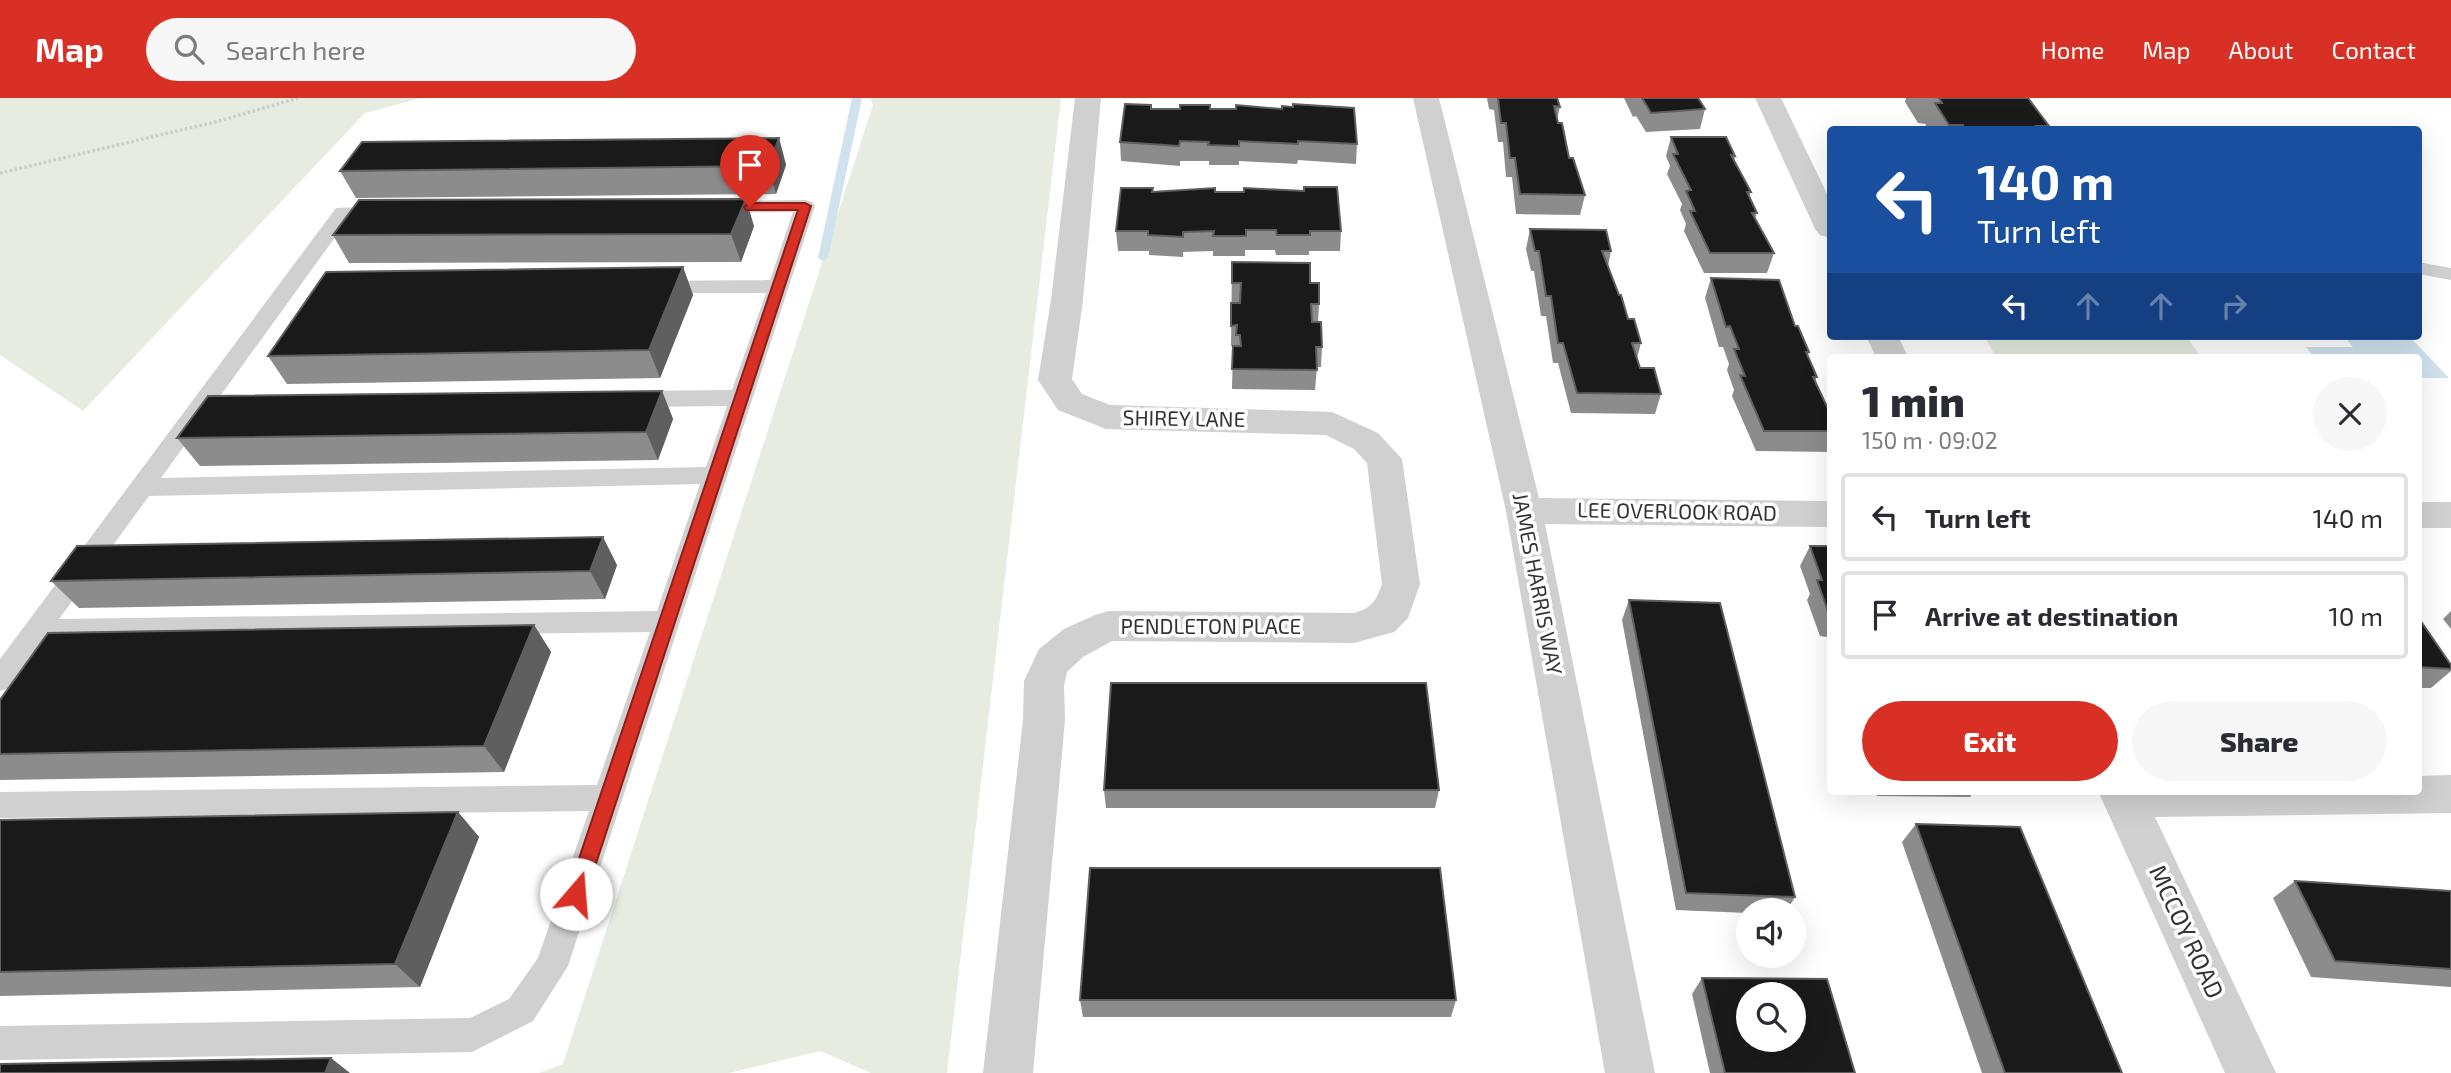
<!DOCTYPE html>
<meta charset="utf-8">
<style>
body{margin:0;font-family:"Exo 2",sans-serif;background:#f7f7f7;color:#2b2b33;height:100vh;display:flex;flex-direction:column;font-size:26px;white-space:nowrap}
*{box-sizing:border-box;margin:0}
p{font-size:23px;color:#7c7c81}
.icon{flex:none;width:38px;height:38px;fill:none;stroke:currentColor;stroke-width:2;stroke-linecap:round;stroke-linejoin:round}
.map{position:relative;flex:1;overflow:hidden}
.drawer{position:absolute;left:1827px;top:256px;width:595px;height:441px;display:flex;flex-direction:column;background:#fff;border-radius:7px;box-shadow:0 7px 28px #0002}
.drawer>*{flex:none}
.top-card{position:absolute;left:1827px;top:28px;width:595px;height:214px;border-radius:7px;box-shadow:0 7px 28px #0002;background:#1a4fa0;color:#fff;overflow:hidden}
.tools{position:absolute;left:1736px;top:800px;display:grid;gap:14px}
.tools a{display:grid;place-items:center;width:70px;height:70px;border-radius:50%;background:#fff;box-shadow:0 7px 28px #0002;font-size:35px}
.pin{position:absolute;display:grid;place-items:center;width:60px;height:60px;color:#fff;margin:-72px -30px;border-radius:50% 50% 50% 0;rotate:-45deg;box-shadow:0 0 7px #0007}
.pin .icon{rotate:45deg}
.me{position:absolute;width:77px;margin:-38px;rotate:18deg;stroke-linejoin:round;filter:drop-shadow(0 0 5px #0008)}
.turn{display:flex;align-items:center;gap:24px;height:147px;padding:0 35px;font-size:32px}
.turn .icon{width:91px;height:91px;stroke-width:2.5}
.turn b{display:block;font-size:49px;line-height:60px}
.lanes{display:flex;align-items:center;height:66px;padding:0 35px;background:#0003;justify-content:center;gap:35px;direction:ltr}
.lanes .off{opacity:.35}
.round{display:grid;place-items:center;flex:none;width:74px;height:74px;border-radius:37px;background:#f7f7f7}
.overview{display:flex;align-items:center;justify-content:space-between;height:119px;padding:0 35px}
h1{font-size:42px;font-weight:800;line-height:52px}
.primary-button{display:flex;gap:14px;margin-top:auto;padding:14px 35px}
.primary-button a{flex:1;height:80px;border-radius:42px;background:#d93025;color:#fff;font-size:28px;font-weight:800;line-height:80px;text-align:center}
.primary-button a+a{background:#f7f7f7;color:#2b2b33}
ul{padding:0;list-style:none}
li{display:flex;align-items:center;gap:21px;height:88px;margin:0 14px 10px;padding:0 21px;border:4px solid #e1e1e2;border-radius:7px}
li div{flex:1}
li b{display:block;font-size:26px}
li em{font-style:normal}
header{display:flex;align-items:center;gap:42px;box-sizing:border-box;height:98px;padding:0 35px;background:#d93025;color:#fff}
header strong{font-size:33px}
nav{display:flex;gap:38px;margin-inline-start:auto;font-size:24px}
.search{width:490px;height:63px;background:#f7f7f7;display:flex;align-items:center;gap:18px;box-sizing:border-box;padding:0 24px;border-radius:38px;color:#7c7c81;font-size:26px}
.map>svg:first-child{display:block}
</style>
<header>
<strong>Map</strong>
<div class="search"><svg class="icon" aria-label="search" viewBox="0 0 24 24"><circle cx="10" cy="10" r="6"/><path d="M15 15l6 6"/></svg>Search here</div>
<nav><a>Home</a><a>Map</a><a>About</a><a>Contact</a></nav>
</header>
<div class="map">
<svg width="2451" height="975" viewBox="0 0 2451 975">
<rect width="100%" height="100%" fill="#fff"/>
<!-- green -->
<g fill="#e6ecdf">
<path d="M0 0H421L365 15 83 313 0 257Z"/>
<path d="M870 0H1061L947 975H871L820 953 729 975H539L563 966 873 7Z"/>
<path d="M1984 238H2186L2201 259H1996Z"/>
</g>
<!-- water -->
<path fill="#cfe2ee" d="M2344 238H2409L2449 280H2419L2418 259H2314L2306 249H2353Z"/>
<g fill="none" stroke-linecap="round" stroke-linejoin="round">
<!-- stream -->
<path fill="#cfe2ee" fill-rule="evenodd" d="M852 0H862L828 160 823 163 818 160Z"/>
<!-- path -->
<path stroke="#cdcdcd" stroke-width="3.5" stroke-dasharray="2.5 2.5" stroke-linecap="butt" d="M0 75 219 23 298 0"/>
<!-- service -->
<g fill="#d0d0d0" fill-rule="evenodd">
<path d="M805 102 812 104 815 108 568 868 533 923 472 954 0 962V928L470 920 509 901 538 860 589 713 0 720V694L597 687 650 534 44 542 10 590 0 593V561L336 110 385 108 392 110 395 114 392 118 349 120 161 380 706 369 727 308 631 309 623 306 619 301 623 296 631 293 732 292 766 195H654L647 194 643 189 647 184 654 183 770 182 793 114 714 115 707 113 704 109 707 105 714 103ZM700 386 657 513 59 521 149 398Z"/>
<path d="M2418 164 2451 170V182L2418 176Z"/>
</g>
<!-- minor -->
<g fill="#d0d0d0" fill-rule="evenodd">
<path d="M1075 0H1101L1083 202 1072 281 1082 296 1110 307 1332 314 1378 335 1402 361 1420 486 1408 520 1394 534 1354 545 1112 543 1083 559 1067 574 1064 588 1065 622 1033 975H983L1023 622 1024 583 1039 551 1064 531 1095 517 1109 513 1354 515C1372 510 1376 503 1382 486L1367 365 1354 351 1326 337 1106 331 1058 312 1038 282 1051 202Z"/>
<path d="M1413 0H1439L1539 400 1830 403V429L1545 426 1655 975H1605L1506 413Z"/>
<path d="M1755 0H1781L1830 102V140L1820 137 1815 131Z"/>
<path d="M1866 238H1898L1908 259H1876Z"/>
<rect x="2418" y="404" width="33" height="26"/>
<path d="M2451 677V715L2155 719 2276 975H2225L2098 693H2418V678Z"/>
</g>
</g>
<!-- wall -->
<g fill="#8c8c8c">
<path d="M1487 0H1558L1560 9 1557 21 1569 60 1585 97 1580 117 1516 116 1512 79H1506L1503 44H1498L1494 12 1489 11Z"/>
<path d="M1624 0H1698L1705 11 1700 31 1646 34 1636 18 1633 19Z"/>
<path d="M1906 0H2028L2049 28 2047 32H1924L1926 26 1918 25 1905 4Z"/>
<path d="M1152 11H1210L1357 46 1356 66 1298 62 1297 66 1239 63V67H1209V63H1180V68L1121 63 1120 44Z"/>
<path d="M1671 39 1735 58 1734 63 1751 94 1749 99 1757 115 1755 120 1774 155 1767 175H1704L1684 133 1686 126 1680 112 1682 106 1667 76 1670 68 1666 58Z"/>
<path d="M779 40 786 67 776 96 356 100 340 73Z"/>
<path d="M1153 94H1215L1341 133 1340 153H1309V157H1276L1275 152H1245V158H1213V153L1183 154V159L1149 157V153H1118L1116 133Z"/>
<path d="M754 128 741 164 349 165 333 137Z"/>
<path d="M1530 131 1611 153 1608 168 1628 221 1641 245 1637 260 1640 270 1661 296 1655 316 1571 315 1558 265H1553L1546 218H1541L1534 173H1531L1526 151Z"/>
<path d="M1232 164 1310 185 1319 206 1318 224 1322 249 1321 269H1317L1315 292 1232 291 1233 248H1236H1231Z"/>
<path d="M683 169 693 197 660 280 287 286 268 258Z"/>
<path d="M1711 180 1795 228 1809 254 1808 258 1817 279 1815 283 1830 315V354L1756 353 1732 298 1734 292 1727 272 1729 266 1723 249H1719L1705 200Z"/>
<path d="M662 293 673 321 658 362 200 368 177 340Z"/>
<path d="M1810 448H1830V551L1827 539 1820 538 1807 502 1810 496 1800 468Z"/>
<path d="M617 467 605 501 79 510 51 483Z"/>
<path d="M1629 502 1795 799 1787 812H1748V815L1676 812 1622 522Z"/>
<path d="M2451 513V531L2443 521Z"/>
<path d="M2418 519 2451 567V573L2431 590H2418Z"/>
<path d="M534 527 551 554 504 674 0 682V602Z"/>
<path d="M1104 692H1439L1435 710H1106Z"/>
<path d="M1875 693H1974L1970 699 1877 698Z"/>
<path d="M458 714 479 739 420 889 0 898V722Z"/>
<path d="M1916 726 2122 975H1982L1902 744Z"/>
<path d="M2295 783 2451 793V889L2311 879 2273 800Z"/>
<path d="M1702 880 1855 975H1710L1692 896Z"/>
<path d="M1080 902H1456L1451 919H1083Z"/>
</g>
<!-- shaded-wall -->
<g fill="#5f5f5f">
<path d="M779 40 786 67 776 96 768 68Z"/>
<path d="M746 101 754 128 741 164 731 136Z"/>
<path d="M683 169 693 197 660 280 649 252Z"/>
<path d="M662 293 673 321 658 362 646 334Z"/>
<path d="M603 439 617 467 605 501 590 473Z"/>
<path d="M534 527 551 554 504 674 484 648Z"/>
<path d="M458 714 479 739 420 889 395 866Z"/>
<path d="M331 960 350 975H325Z"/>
</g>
<!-- building -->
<g fill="#1a1a1a" stroke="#5f5f5f" stroke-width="2" fill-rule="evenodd">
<path d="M1498 0H1557L1560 9 1554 8 1558 25H1562L1569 60H1573L1585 97 1520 96 1515 60H1510L1506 25H1501Z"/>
<path d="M1642 0H1698L1705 11 1651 15Z"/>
<path d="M1939 0H2028L2049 28H2036L2038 32H1965L1963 27H1949L1935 5H1942Z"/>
<path d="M1125 6 1151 7V11H1180V7H1210V11H1236V7L1282 11V8L1293 9V6L1354 10 1357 46 1298 43V46L1239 43V48L1208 47 1209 44 1180 43 1179 48 1120 44Z"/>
<path d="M1671 39H1726L1735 58 1731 57 1751 94H1747L1757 115H1752L1774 155H1710L1690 113H1695L1686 93 1691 92 1673 56H1678Z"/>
<path d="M779 40 768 68 340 73 362 44Z"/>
<path d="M1304 89H1337L1341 133H1310V137H1277L1276 132H1246V138H1213L1214 133 1183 134V139L1148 137V133H1116L1121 90H1153L1152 94 1215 90V94H1244V90L1304 93Z"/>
<path d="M746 101 731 136 333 137 359 102Z"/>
<path d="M1530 131 1606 132 1611 153H1602L1619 197H1621L1628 221H1634L1641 245H1632L1640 270H1654L1661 296 1577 295 1563 245H1558L1551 198H1546L1539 153H1535Z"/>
<path d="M1232 164 1310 165V185H1319V206H1311L1312 224H1321L1322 249H1316L1317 272 1232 271 1233 248H1241L1240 237H1236L1237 227 1231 228V205H1240L1241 185H1232Z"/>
<path d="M683 169 649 252 268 258 326 174Z"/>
<path d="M1711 180 1779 182 1795 228H1798L1809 254H1806L1817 279H1813L1830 315V333H1764L1740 277 1745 278 1734 251H1739L1730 228 1726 229Z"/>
<path d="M662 293 646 334 177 340 208 298Z"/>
<path d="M603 439 590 473 51 483 77 448Z"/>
<path d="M1810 448H1830V519L1817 482H1822Z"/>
<path d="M1629 502 1720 505 1795 799 1686 795Z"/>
<path d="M2418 519 2451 567V571L2418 569Z"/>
<path d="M534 527 484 648 0 656V602L48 535Z"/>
<path d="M1111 585H1426L1439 692H1104Z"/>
<path d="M458 714 395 866 0 874V722Z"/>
<path d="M1916 726 2020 729 2122 975H2005Z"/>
<path d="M1090 770H1440L1456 902H1080Z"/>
<path d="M2295 783 2451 793V871L2335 863Z"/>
<path d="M1702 880 1827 881 1855 975H1725ZM1748 896H1794V942H1748Z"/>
<path d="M331 960 325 975H0V966Z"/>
</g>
<!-- route -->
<path fill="#d93025" stroke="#8d1f18" stroke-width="2" d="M750 105H805L811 108 586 796 583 802 576 805 570 802 567 796 798 112H746L744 109Z"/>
<g text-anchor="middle" stroke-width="7" stroke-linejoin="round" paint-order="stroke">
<!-- street labels -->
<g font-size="21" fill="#333" stroke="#fff">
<text transform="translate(1184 321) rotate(1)" y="7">SHIREY LANE</text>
<text transform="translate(1677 414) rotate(1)" y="7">LEE OVERLOOK ROAD</text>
<text transform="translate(1537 486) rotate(79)" y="7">JAMES HARRIS WAY</text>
<text x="1211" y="536">PENDLETON PLACE</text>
</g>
<!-- near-street labels -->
<g font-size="24" fill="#333" stroke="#fff">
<text transform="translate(2186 834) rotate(65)" y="8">MCCOY ROAD</text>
</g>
</g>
</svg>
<div class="tools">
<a><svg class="icon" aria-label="sound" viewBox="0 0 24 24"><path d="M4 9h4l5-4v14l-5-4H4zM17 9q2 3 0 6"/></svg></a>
<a><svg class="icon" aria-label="search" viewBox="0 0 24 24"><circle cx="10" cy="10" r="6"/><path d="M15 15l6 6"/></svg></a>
</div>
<div class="pin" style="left:750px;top:109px;background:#d93025"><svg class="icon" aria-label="arrive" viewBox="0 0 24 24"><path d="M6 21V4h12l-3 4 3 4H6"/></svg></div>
<svg class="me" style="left:576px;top:796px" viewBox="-20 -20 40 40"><circle r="19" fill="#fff"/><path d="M0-13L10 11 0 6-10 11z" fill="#d93025"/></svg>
<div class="top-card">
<div class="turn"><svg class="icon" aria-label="left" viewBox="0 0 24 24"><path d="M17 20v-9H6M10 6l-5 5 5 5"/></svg><div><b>140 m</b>Turn left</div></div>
<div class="lanes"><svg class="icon" aria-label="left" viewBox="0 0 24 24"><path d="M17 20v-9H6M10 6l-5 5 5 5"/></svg><svg class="icon off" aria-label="ahead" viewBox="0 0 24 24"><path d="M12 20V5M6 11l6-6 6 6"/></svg><svg class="icon off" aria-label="ahead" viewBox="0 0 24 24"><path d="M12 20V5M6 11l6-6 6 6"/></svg><svg class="icon off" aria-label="right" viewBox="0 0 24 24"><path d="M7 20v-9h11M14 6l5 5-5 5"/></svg></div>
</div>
<section class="drawer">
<div class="overview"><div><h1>1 min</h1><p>150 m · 09:02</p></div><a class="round"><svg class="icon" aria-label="close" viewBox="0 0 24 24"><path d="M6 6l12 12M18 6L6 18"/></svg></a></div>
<ul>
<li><svg class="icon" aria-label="left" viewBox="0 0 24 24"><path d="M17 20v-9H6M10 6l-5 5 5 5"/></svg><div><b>Turn left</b></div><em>140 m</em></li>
<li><svg class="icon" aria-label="arrive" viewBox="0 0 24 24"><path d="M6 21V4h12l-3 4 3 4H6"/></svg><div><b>Arrive at destination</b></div><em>10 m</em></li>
</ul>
<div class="primary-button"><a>Exit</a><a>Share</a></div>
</section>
</div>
